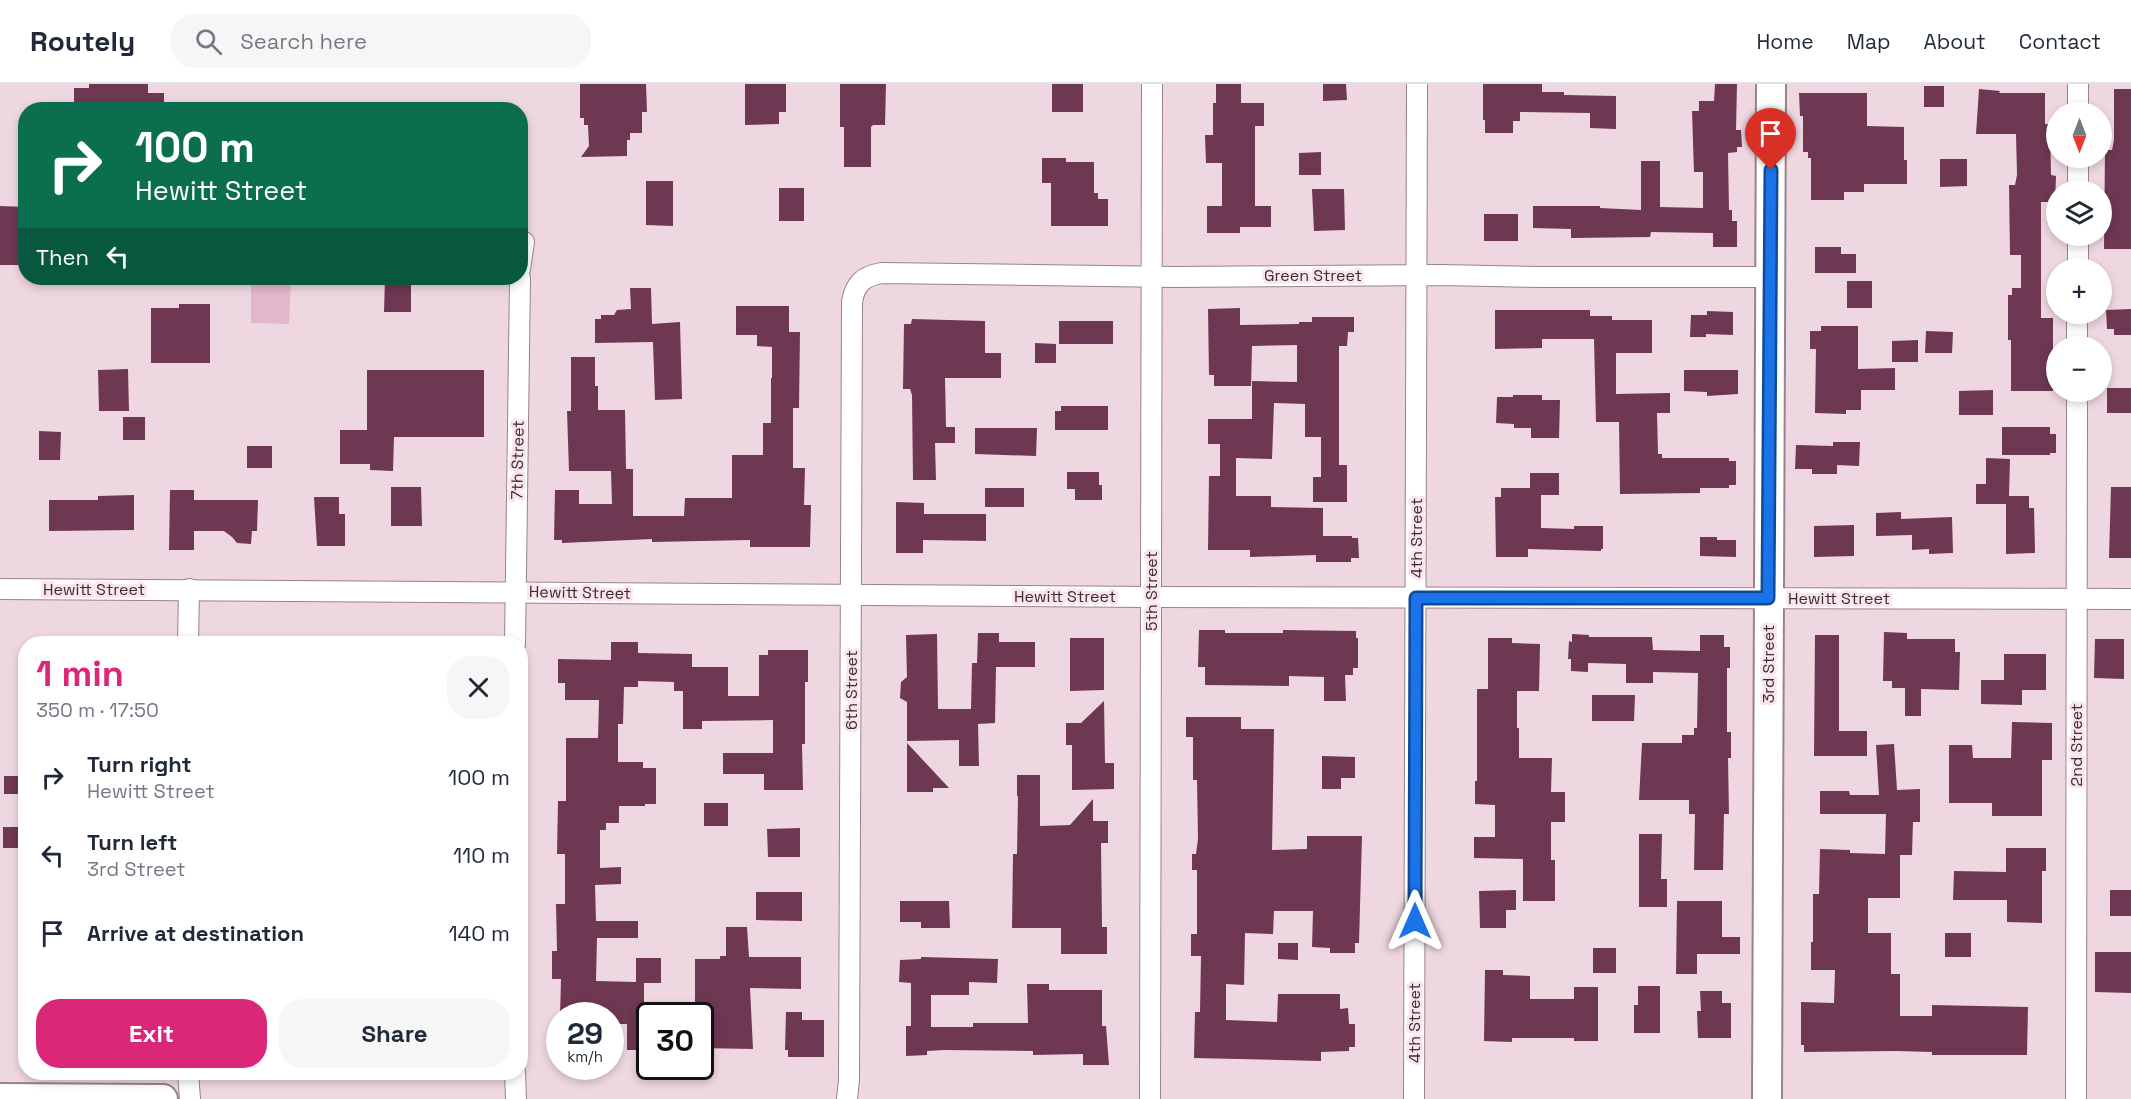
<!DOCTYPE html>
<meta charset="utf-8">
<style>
body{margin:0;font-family:"Space Grotesk",sans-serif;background:#f6f6f7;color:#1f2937;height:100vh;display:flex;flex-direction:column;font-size:22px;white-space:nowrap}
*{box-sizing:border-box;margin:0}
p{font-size:20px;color:#747a83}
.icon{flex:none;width:33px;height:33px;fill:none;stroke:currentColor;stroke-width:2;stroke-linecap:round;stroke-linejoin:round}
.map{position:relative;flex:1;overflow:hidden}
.panel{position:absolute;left:18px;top:552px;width:510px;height:444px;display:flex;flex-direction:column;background:#fff;border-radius:24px;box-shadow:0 3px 9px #0003}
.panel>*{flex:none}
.banner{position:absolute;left:18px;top:18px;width:510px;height:183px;border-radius:24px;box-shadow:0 3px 9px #0003;background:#0b6e4f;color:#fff;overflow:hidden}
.needle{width:39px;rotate:180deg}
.tools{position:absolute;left:2046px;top:18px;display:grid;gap:12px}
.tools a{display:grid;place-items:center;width:66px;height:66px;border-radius:50%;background:#fff;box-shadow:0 3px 9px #0003;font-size:30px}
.speed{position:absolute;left:546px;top:918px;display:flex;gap:12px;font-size:30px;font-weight:700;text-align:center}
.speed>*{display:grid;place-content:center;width:78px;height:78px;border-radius:50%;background:#fff;box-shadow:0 3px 9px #0003;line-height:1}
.speed small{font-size:15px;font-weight:400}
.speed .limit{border:3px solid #111;border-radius:9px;background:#fff;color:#111}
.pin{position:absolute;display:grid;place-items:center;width:51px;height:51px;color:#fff;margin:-62px -26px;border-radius:50% 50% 50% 0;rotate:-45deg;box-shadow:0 0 6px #0007}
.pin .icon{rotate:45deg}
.me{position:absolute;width:66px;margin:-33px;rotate:0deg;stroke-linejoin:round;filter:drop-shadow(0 0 4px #0008)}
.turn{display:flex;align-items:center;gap:21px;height:126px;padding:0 18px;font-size:27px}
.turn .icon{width:78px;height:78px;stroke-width:2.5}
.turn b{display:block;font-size:42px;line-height:51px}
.then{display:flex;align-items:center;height:57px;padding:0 18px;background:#0003;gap:12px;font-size:22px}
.round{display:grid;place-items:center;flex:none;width:63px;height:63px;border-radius:24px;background:#f6f6f7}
.headline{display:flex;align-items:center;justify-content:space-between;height:102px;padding:0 18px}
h1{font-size:36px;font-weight:800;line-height:45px;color:#db2777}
.action{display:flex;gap:12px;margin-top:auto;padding:12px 18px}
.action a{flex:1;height:69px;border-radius:24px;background:#db2777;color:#fff;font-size:24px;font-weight:800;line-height:69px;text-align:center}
.action a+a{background:#f6f6f7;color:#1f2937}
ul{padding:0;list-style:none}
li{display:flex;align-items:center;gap:18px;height:78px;padding:0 18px}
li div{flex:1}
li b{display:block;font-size:22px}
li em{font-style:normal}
header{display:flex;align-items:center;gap:36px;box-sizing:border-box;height:84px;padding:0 30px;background:#fff;border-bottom:2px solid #e0e1e3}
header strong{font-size:28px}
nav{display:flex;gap:33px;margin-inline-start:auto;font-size:21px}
.search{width:420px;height:54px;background:#f6f6f7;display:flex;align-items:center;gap:15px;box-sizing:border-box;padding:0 21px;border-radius:24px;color:#747a83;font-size:22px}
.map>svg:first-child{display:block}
</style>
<header>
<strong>Routely</strong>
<div class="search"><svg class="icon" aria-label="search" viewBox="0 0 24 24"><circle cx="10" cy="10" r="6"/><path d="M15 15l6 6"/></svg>Search here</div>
<nav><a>Home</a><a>Map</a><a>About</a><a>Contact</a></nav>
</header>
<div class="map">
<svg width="2131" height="1015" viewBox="0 0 2131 1015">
<rect width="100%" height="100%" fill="#efd7e1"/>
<!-- green -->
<path fill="#e3b6c9" d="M251 194H291L289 240 251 239Z"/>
<!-- building -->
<g fill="#6e3752">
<path d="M89 0H148V9H164V25L74 26V4H89Z"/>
<path d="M580 0H646L647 28H642V49H630V56H627V72L581 73 589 62 588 41H584V34H580Z"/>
<path d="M745 0H786V28H779V40L745 41Z"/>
<path d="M840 0H886L885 41H873L871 43V83H844V43H840Z"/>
<rect x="1052" y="0" width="31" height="28"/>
<path d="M1216 0H1241V19H1264V42H1255V122H1271V143H1240V149H1207V122H1222V79H1206L1205 51H1213V19H1216Z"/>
<path d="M1323 0H1346L1347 16 1323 17Z"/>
<path d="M1483 0H1542V8H1564V11L1616 12V45L1590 44V29L1520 28V37H1513V49H1485V36H1483Z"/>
<path d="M1715 0H1737L1736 46H1741L1742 63H1737V68L1728 69 1729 126H1732V137H1737V163H1713V149L1651 148 1650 153 1571 154V145L1533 144V122H1600V124L1641 126V77H1660V123L1703 124V88H1694L1692 27H1699V17H1714Z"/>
<rect x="1924" y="2" width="20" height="21"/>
<path d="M1979 5 2000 7 1999 9H2045V40H2050L2051 91 2056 92 2055 118H2041V234H2053V307H2011V256H2008V211H2012V204H2021V171H2010L2009 101H2015L2017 91 2016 50H1976Z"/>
<path d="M2114 5H2131V165H2104L2105 66H2112L2114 56Z"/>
<path d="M1799 9H1867V42L1904 43V76H1907V100H1864V108H1844V116H1811V74H1808V68H1803V32H1800Z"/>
<path d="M1321 68V91H1299V69Z"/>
<path d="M1042 74H1066V78H1094V109H1098V115H1108V142H1051V99H1042Z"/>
<path d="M1940 75H1967V102L1940 103Z"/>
<path d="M646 97H673V142L646 141Z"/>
<rect x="779" y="104" width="25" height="33"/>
<path d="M1312 105H1344L1345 146 1314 147Z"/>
<path d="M0 122 26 123 25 181H0Z"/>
<rect x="1484" y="130" width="34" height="27"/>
<path d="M1815 163H1841V170H1856V189H1815Z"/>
<path d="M385 194H411V228H384Z"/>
<rect x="1847" y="197" width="25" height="27"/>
<path d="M630 204H651L652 240 680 238 682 315 655 316 653 258 595 259V235H601V231H614L617 226 631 225Z"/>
<path d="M179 220H210V279H151V224H179Z"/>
<path d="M736 222H789V248H800L799 324H793V384H805L804 421H811L810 463H750V456L652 458V455L562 459V456H554L555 406H579V420H612L611 387H569L567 327H571V273H595V302H598V326H625L626 385H633V432H684L685 414H732V371H763V339H771V294H772V263L757 262V251H736Z"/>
<path d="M1240 224V241L1299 240V238H1312V233H1354V248H1348L1347 262H1339V381H1347V418H1313V393H1321V353H1305V320L1274 319 1272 375 1236 374V412H1271V423L1323 424V452H1352V454H1358L1359 474H1351V478H1316V471L1250 473V466H1208L1209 392H1220V360H1208V335H1252V297L1297 298V261L1252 262 1251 302H1214V291H1209L1208 225Z"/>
<path d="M2131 225V251H2114V245H2107L2106 226Z"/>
<path d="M1495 226H1590V232H1612V236H1652V269H1616V310L1670 309V329H1657L1658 370H1662V374H1729V377H1736V401H1729V404H1700V409L1620 410 1619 338H1596L1594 255H1542V264L1495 265Z"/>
<path d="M1707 227 1733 228V251L1706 250V253H1690L1691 231H1707Z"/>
<path d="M912 235 985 237V269H1001V294H945L946 343H955V359H935L936 396H913L912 311 910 305H903L904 240H911Z"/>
<rect x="1059" y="237" width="54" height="23"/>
<path d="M1821 242H1858V285L1895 284V306H1861V326H1846V330L1815 329 1816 265H1810V247H1821Z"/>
<path d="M1926 247 1953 248 1952 269H1925Z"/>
<path d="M1918 256V278H1892V257Z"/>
<path d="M1035 259 1056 260V279H1035Z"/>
<path d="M128 285 129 327H99L98 286Z"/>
<path d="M367 286H484V353H394L393 387 370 386V380H340V346H367Z"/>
<path d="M1684 286H1738V310L1707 312V308L1684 307Z"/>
<rect x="2107" y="304" width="24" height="25"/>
<path d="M1993 306V331H1959V307Z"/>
<path d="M1513 311H1542V316H1560L1559 354H1531V344H1514V340L1496 339 1497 313H1513Z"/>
<path d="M1061 322H1108V346H1055V327H1061Z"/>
<rect x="123" y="333" width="22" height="23"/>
<path d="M2002 343H2050V350H2056V369H2050V371H2002Z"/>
<path d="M975 344H1037L1036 372 975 370Z"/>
<path d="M39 347 61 348 60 376H39Z"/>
<path d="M1833 358H1860L1859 382 1837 381V390H1812V385H1795L1796 361 1833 362Z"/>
<rect x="247" y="362" width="25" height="22"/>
<path d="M1986 374 2010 375 2009 412H2029V424H2034L2035 469 2006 470V420H1976V400H1986Z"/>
<path d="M1067 388H1099V401H1102V416H1075V405H1067Z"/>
<path d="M1530 389H1559V411H1541V444L1574 445V442H1603V465H1601V467L1528 465V473H1496L1495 413H1501V404H1530Z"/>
<path d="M391 403H421L422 442H391Z"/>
<path d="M2111 403H2131V474H2109Z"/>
<rect x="985" y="404" width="39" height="19"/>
<path d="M170 406H194V416H258L257 447H252L251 460 237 459 232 453 224 447H194V466H169Z"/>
<path d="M134 411V446L49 447V416H98V412Z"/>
<path d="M314 413H339V430H345V462H317Z"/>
<path d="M896 418 924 419V430H986V457L923 456V469H896Z"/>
<path d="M1901 428V435L1952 433 1953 469 1929 470V465L1912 466V451L1876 452V429Z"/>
<path d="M1854 441V472L1814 473V442Z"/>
<path d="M1700 453H1717V456H1736V473L1700 472Z"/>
<path d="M1199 546H1225V549H1283V546L1356 547V554H1358V584H1353V591H1345L1346 617H1324V593L1289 592V602L1205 601V583H1198Z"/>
<path d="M1884 548 1907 549V555H1955V568H1960L1959 606 1921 605V632H1905V604H1892V597H1883Z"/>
<path d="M978 549H999V558H1035V583H996L995 639 978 640 979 682H959V656L907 657V618L900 614 901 598 907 593 906 551 937 550 938 625H971L972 579H977Z"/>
<path d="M1572 550 1589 551V553H1652L1653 566 1700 567V551H1724V563H1730V584H1727V648H1731V674H1728L1729 730H1724L1723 786H1694L1695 730H1689V716H1639L1642 659H1682V651H1694V644H1697L1698 589 1653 588V599H1626V580L1588 579V588L1571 587V575H1568L1569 557 1572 558Z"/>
<path d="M1815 551H1839V647H1867V672H1814Z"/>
<path d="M1070 554H1104V606L1070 607Z"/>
<path d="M1488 554H1512V559L1540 560 1539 607H1517V644H1519V674H1552L1551 708H1565V738H1551V776H1555V817H1523V775L1474 774V753H1495V721L1475 720V697H1477V605H1488Z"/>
<path d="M2095 555H2124V595L2094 594Z"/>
<path d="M611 558H638V569L692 570V583H728V612H759V571H768V566H808V598H805V660H802L803 706H764V690H723V669H773V636L702 637V645H683V607H674V598L638 597V603H624L623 640H618V678H643V684H656V720H645V722H619V739H606V746H600V784L621 783V800L595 801 596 837H638V854H597L596 897 636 898V874H661V899H644V938H650V966H627V940H610V932H560L561 895H552V867H557L556 820H565V770H557L558 717H566V654H598L599 616H565V599H558V575L611 576Z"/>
<path d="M2004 570H2046V606H2022V621L1981 620V596H2004Z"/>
<path d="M1592 611H1635L1634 637H1592Z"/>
<path d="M1104 617 1105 679H1114V705L1072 706V661H1066V639H1081Z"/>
<path d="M1186 633H1241V645H1274L1272 766 1307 765V752H1362L1359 859H1355V869H1330V864L1312 863 1313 827H1274L1273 850 1245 849 1244 901 1226 900V936L1277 938 1278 910H1340V925L1348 924 1349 940H1355V963H1349V967L1321 968V977L1194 974 1195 928H1200L1201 872H1191V850H1197V786H1192V770H1196L1198 755 1197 696H1193V653H1186Z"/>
<path d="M2012 638 2052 639V676H2042V732H1992V719H1949V661H1972L1973 674H2011Z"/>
<path d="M907 659 949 704H933V708H907Z"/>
<path d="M1894 660 1897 706 1920 705V738H1913L1912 771H1900V814H1868V849H1891V890H1900V932H1932V921L2028 923 2027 971H1932V968L1896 967 1804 968V961H1801V918L1834 919 1835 886H1811V858H1813V810H1819L1820 765 1850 766V769L1885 770 1886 730H1820V707H1849L1850 711H1879L1876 661Z"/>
<path d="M1322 672 1355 673V694H1341V705H1322Z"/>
<path d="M1017 691H1040V742L1070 741 1093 715V737H1108V759H1101L1102 843H1107V870H1061V844H1012L1013 770H1017L1018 712H1017Z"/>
<rect x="4" y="692" width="22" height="18"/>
<rect x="704" y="719" width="24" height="23"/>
<rect x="3" y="743" width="23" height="21"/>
<path d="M800 744V773H768L767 745Z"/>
<path d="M1639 750H1662L1661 795H1667V823H1639Z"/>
<path d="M2006 764H2046V787H2042V839L2007 838V816H1953L1954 787 2006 788Z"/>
<path d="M1516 806V826H1506V844H1480L1479 807Z"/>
<rect x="2110" y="806" width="21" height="26"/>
<path d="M756 808H802V837L756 836Z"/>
<path d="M900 817H949L950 844H921V838H900Z"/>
<path d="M1677 817H1722V853H1740V870H1697V890H1676Z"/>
<path d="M726 843H747L749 873H801V905L750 904 753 965 700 964V932H695V875H720V872H726Z"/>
<rect x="1945" y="849" width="26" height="24"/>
<path d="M1278 859H1298V876L1278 875Z"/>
<rect x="1593" y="864" width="23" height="25"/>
<path d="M2095 868H2131V909L2095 908Z"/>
<path d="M921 873 998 875 997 899 969 898V911H931V943H973V939H1028L1027 900H1049V906H1102V942H1106L1109 981H1083V970L1033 971V967L944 966 927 967V971L906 972V942H911V899L899 898 900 876 921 875Z"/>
<path d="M1485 886H1503V891L1530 892V915H1574V903H1598V957H1574V954H1512V958L1484 957Z"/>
<path d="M1638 902H1660V949H1634V921H1638Z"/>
<path d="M1700 907H1722V919H1731V954H1698L1697 927H1701Z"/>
<path d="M786 928H802V936H824V973H788V966H785Z"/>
</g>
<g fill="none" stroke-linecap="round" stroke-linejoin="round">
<!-- street casing -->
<g stroke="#98838c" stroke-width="22">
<g id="street">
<path d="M2078 28V0"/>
<path d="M2078 106V74"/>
<path d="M2078 184V152"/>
<path d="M520 185 524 158"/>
<path d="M2077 262V230"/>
<path d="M0 505 1151 513 2131 515"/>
<path d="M188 560 189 505"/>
<path d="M515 560 520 194"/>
<path d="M188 988 190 1015"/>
<path d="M515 988 516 1015"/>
<path d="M847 1015 849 996 852 218C855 200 863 192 882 189L1175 193 1441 191 1540 193H1770"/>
<path d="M1150 1015 1152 0"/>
<path d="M1414 1015 1417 0"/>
<path d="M2076 1015 2077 308"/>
</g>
</g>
<!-- secondary casing -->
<g stroke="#98838c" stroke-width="32">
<g id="secondary">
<path d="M0 1014 163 1015"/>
<path d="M1767 1015 1771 0"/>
</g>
</g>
<!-- street -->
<use href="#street" stroke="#fff" stroke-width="20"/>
<!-- secondary -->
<use href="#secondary" stroke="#fff" stroke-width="28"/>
</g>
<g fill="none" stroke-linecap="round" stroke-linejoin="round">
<!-- route casing -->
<g stroke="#114b97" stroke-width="15">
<path id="route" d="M1415 837 1416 514H1768L1771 86"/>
</g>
<!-- route -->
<use href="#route" stroke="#1a73e8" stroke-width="10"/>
</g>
<g text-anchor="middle" stroke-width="6" stroke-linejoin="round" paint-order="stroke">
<!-- street labels -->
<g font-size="16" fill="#372e32" stroke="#fce4ee">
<text x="1313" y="197">Green Street</text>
<text transform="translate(517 376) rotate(-89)" y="6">7th Street</text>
<text transform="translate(1416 454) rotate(-90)" y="6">4th Street</text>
<text x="94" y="511">Hewitt Street</text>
<text transform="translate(1151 507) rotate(-90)" y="6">5th Street</text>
<text transform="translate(580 508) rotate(1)" y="6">Hewitt Street</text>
<text x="1065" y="518">Hewitt Street</text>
<text x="1839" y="520">Hewitt Street</text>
<text transform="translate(1768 580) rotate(-90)" y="6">3rd Street</text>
<text transform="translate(851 606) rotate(-90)" y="6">6th Street</text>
<text transform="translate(2076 661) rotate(-90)" y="6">2nd Street</text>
<text transform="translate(1414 939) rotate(-90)" y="6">4th Street</text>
</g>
</g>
</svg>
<div class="tools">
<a><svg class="needle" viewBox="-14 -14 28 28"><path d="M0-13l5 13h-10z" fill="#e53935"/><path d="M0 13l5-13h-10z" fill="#747a83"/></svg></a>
<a><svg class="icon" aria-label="layers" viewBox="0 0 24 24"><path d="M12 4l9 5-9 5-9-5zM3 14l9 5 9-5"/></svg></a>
<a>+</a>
<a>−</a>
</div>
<div class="speed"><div>29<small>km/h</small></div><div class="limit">30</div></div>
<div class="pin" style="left:1771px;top:86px;background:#d93025"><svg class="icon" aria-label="arrive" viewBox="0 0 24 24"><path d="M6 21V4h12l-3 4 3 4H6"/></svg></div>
<svg class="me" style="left:1415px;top:837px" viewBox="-20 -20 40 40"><path d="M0-17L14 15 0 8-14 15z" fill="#1a73e8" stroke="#fff" stroke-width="4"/></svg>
<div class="banner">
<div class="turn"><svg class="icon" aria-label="right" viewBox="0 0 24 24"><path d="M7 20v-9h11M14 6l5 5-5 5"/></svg><div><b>100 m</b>Hewitt Street</div></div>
<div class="then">Then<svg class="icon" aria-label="left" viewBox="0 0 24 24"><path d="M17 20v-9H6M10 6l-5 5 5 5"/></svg></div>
</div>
<section class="panel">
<div class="headline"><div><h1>1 min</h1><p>350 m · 17:50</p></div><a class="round"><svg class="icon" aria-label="close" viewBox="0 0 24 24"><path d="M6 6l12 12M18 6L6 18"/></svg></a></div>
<ul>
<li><svg class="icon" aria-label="right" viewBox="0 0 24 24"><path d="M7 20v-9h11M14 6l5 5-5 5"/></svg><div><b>Turn right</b><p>Hewitt Street</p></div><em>100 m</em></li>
<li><svg class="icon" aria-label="left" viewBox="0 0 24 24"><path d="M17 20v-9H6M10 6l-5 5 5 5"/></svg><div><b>Turn left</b><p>3rd Street</p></div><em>110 m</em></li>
<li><svg class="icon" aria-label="arrive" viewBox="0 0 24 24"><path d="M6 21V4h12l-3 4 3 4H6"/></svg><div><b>Arrive at destination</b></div><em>140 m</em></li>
</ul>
<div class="action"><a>Exit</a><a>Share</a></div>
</section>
</div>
